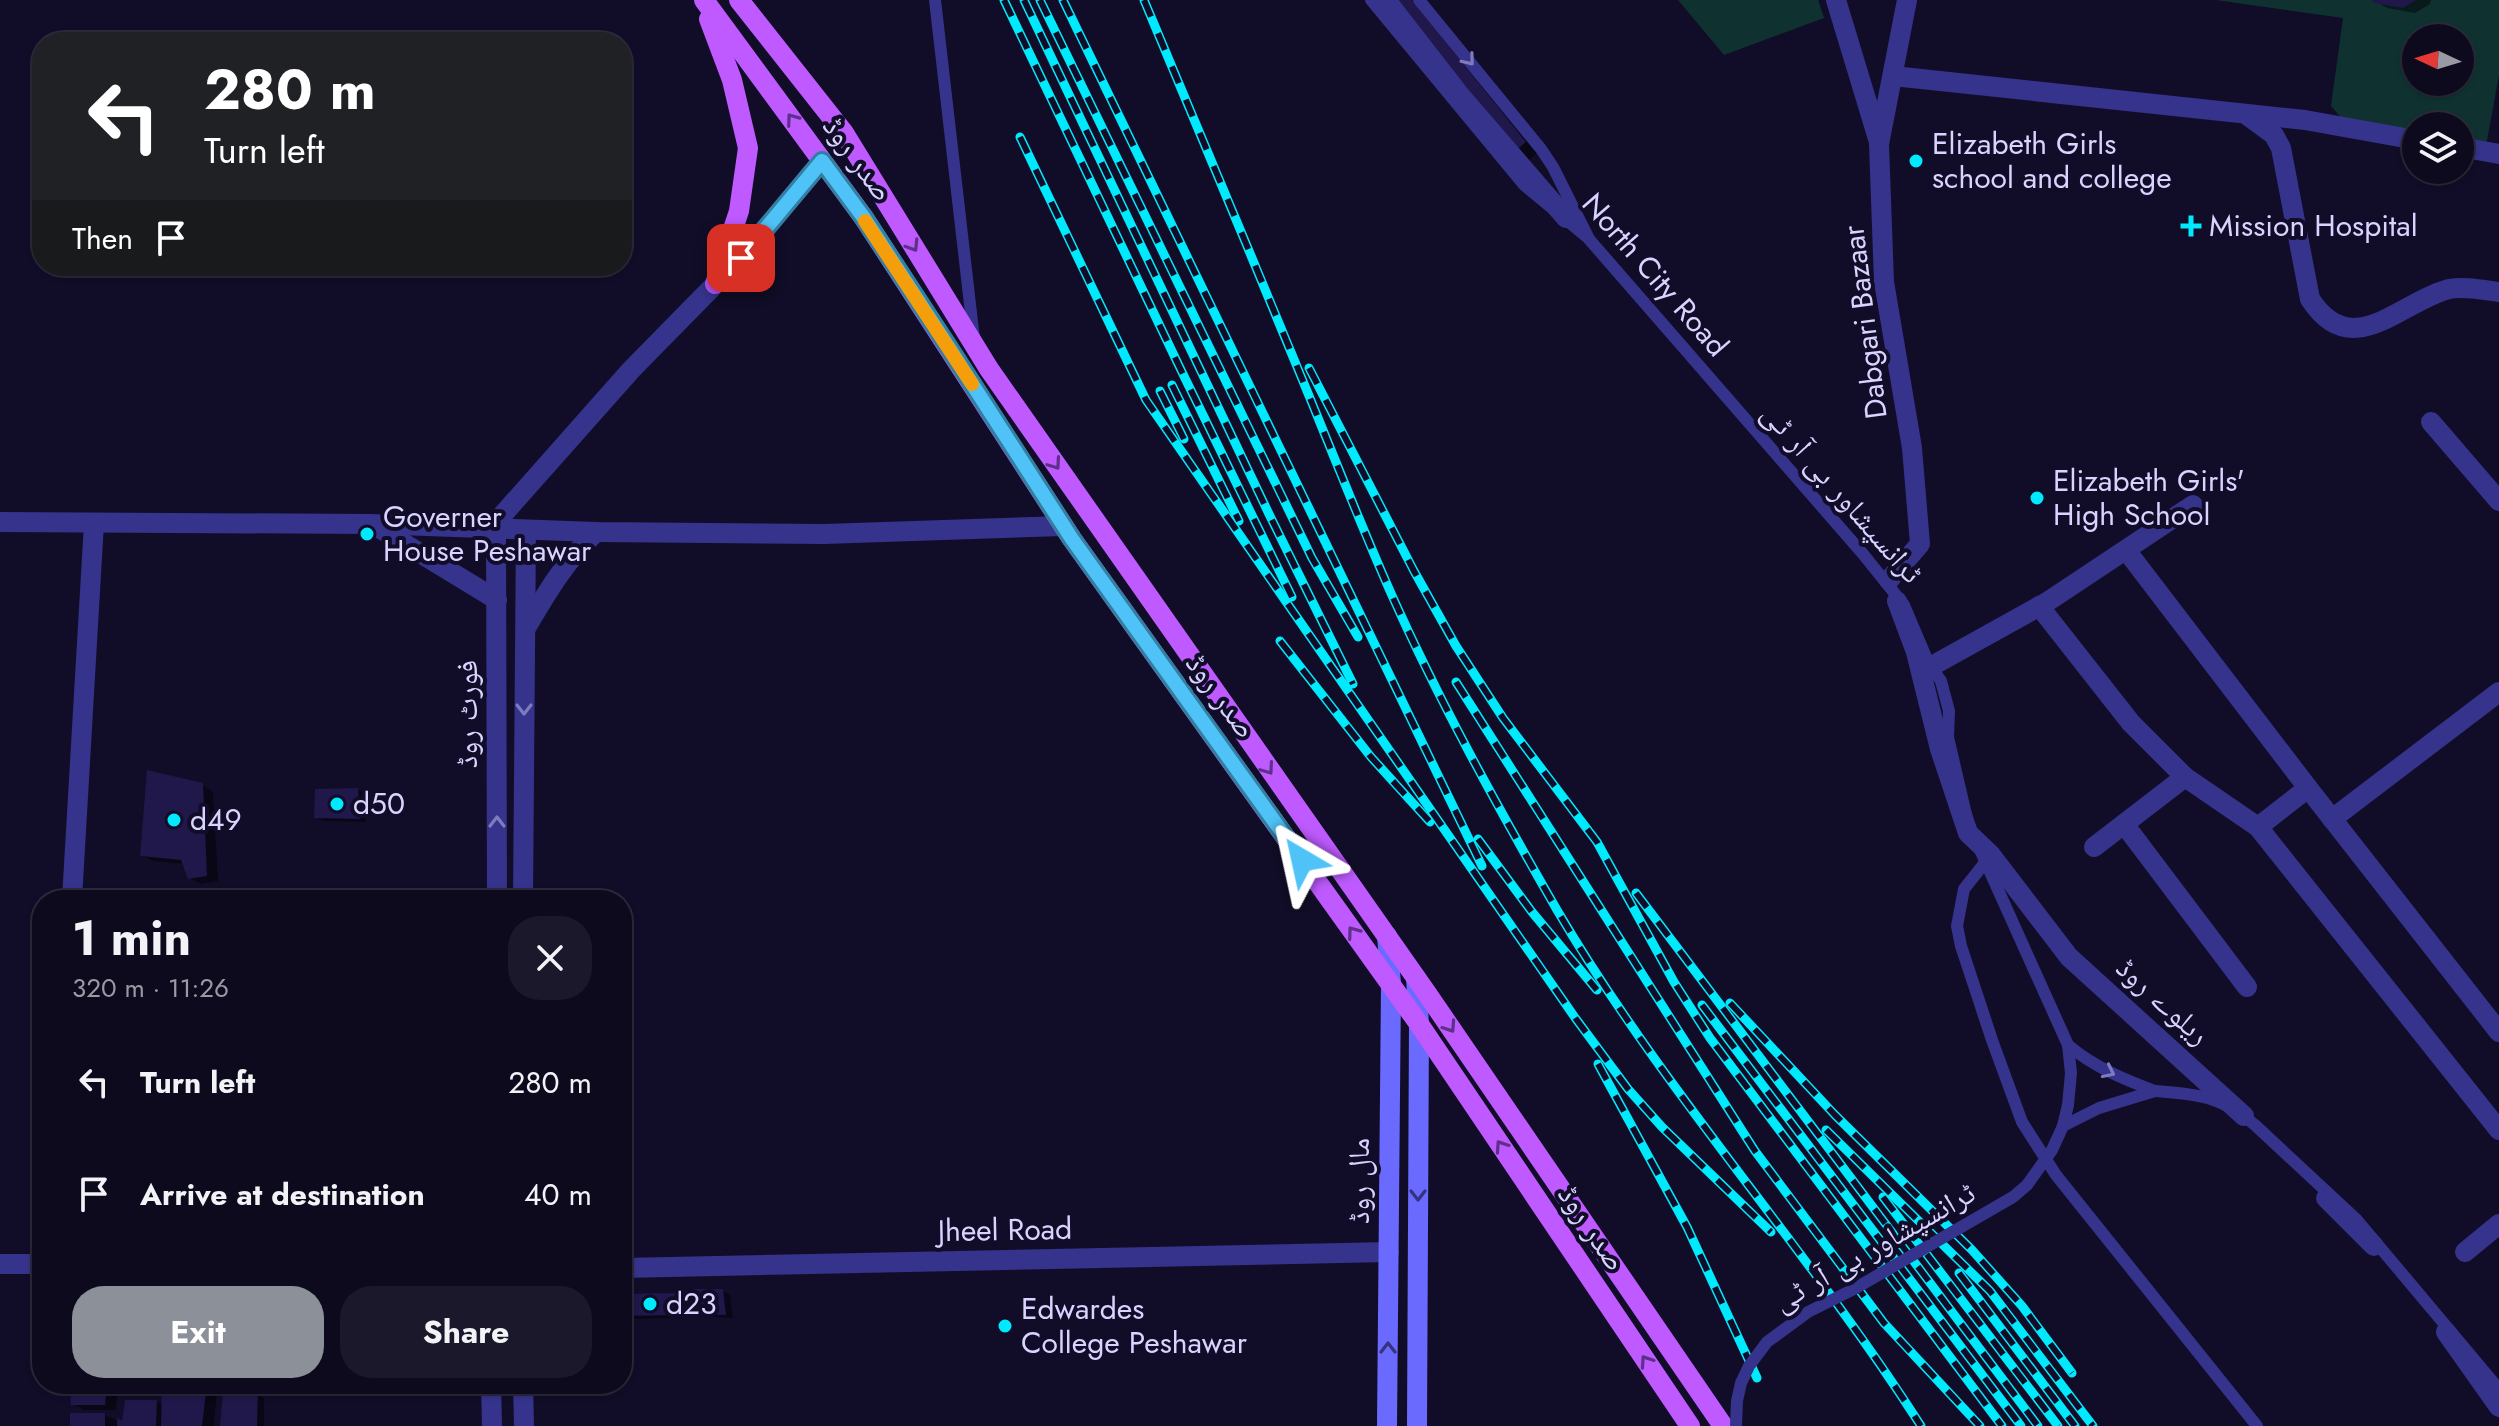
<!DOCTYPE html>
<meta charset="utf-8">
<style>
body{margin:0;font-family:Jost,"Noto Naskh Arabic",sans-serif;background:#1b182b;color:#f1f3f6;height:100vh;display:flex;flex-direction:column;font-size:30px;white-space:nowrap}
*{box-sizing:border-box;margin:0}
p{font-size:26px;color:#9a9aa4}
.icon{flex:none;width:44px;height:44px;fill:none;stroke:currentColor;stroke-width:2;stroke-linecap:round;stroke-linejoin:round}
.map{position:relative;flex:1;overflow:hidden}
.sheet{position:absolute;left:32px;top:890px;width:600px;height:504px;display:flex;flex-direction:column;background:#0d0a1e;border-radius:32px;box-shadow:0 2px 6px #0004,0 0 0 2px #2d2b3c}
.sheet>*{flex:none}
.hud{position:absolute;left:32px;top:32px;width:600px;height:244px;border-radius:32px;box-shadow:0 2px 6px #0004,0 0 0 2px #2d2b3c;background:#202124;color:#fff;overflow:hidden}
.needle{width:52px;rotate:274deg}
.buttons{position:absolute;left:2402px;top:24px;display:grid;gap:16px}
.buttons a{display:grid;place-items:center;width:72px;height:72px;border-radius:50%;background:#0d0a1e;box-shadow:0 2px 6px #0004,0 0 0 2px #2d2b3c;font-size:40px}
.pin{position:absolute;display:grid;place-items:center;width:68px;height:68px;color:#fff;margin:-34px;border-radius:16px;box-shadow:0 4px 12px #0006}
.me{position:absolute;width:88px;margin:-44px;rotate:324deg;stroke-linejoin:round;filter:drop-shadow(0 0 6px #0008)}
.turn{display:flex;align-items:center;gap:28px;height:168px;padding:0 40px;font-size:36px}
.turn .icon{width:104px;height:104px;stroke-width:2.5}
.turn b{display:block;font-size:56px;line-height:68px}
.then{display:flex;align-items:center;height:76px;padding:0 40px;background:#0003;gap:16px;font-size:30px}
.round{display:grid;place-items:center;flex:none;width:84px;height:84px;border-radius:32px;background:#1b182b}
.overview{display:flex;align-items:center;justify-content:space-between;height:136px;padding:0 40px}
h1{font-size:48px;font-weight:700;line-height:60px}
.button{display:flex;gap:16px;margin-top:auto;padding:16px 40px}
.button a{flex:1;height:92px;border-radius:32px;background:#8c9099;color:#fff;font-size:32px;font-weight:700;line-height:92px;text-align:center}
.button a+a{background:#1b182b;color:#f1f3f6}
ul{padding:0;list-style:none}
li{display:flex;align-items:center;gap:24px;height:112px;padding:0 40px}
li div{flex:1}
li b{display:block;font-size:30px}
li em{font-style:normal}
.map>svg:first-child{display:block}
</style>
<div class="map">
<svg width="2499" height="1426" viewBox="0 0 2499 1426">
<rect width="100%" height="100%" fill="#110d28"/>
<!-- green -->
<g fill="#0f3230" fill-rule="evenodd">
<path d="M1678 0H1818L1824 18 1724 55Z"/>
<path d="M2216 0H2499V75L2486 146 2460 141V126H2416V134L2344 121 2331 106 2343 18ZM2416 38H2460V82H2416Z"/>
</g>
<!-- shadow -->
<g fill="#0007">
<path d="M1377 0H1418L1540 151 1520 167Z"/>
<path d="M2374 0H2431L2430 4 2415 13 2387 8Z"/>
<path d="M202 785 213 792 218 881 201 884 190 878 185 864 153 861 142 855Z"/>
<path d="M358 790 365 794 366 822 323 821 316 817Z"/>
<path d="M723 1291 730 1295 733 1318 701 1316 694 1312Z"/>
<path d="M677 1295 684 1299 685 1318 627 1319 622 1316V1296Z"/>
<path d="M72 1384H118L116 1410H84L73 1404Z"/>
<path d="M164 1384H209L217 1389 214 1426H72L105 1415 124 1423 157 1402 164 1406Z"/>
<path d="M257 1394 264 1398V1426H222Z"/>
</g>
<!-- building -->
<g fill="#20174a">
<path d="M1375 0H1412L1526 142 1504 160Z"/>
<path d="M2372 0H2416L2403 8 2374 3Z"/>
<path d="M147 770 203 783 207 876 188 879 181 860 140 856Z"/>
<path d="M358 788 360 819 314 818 315 789Z"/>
<path d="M693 1289H723L726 1315 692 1314Z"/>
<path d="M678 1293 679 1315 622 1316V1294Z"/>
<path d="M70 1384H107L105 1405H71Z"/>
<path d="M162 1384H207L202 1426H161Z"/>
<path d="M223 1392H258L257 1426H220Z"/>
<path d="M125 1400H157L156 1426H117V1418L122 1421Z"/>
<rect x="70" y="1413" width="35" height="13"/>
</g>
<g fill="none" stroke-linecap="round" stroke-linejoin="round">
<!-- service -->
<g stroke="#35338b" stroke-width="12">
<path d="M935 0 974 339"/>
<path d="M1419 0 1541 149 1553 167 1588 237"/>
<path d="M1991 855 1964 889 1957 926 1961 946 1992 1040 2022 1122 2056 1175 2257 1426"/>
<path d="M2068 1045C2094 1067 2123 1079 2155 1091"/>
<path d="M2063 1126 2099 1108 2155 1091"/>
</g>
<!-- minor -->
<g stroke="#35338b" stroke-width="20">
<path d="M1386 0 1459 94 1566 218"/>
<path d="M1836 0 1879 142"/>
<path d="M1893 76 2305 120 2416 140"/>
<path d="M2248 116 2274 135 2281 148 2310 299C2352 364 2401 301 2449 289 2464 286 2483 290 2499 292"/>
<path d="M2460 147 2499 154"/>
<path d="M2431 422 2499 501"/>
<path d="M94 523 72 899 151 900"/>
<path d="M490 529 631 370 741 258 822 161"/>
<path d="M2126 550 2308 788 2499 1032"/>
<path d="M1889 580 1920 544 1912 448 1884 282 1879 144 1907 0"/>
<path d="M1897 601 1916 652 1940 749 1968 833 1991 855 2069 957 2244 1116"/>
<path d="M2039 606 2131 723 2185 777 2258 827 2499 1130"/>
<path d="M1921 672 2047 602 2193 505"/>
<path d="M2332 819 2499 692"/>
<path d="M2124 824 2247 987"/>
<path d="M2258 827 2308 788"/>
<path d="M2094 847 2185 777"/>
<path d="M2326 1198 2374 1246"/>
<path d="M2465 1252 2499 1224"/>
<path d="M0 1264H42"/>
<path d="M622 1268 1389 1252"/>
<path d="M2446 1332 2499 1407"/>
</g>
<!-- tertiary -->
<g stroke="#35338b" stroke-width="20">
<path d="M0 522 371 524 596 532 824 534 1063 526"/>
<path d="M374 525 497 600"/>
<path d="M496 529 497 900"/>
<path d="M526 628C547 592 566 560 596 532"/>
<path d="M523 900 526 530"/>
<path d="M491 1384 492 1426"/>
<path d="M523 1384 524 1426"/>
</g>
<!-- secondary -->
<g stroke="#6b6aff" stroke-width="20">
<path d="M1387 936 1391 984 1387 1426"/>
<path d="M1416 978 1419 1024 1417 1426"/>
</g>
<!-- primary -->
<g stroke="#be5aff" stroke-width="20">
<path d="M704 0 864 218 1072 539 1419 1024 1690 1426"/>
<path d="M739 0 844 133 989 369 1426 992 1723 1426"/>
<path d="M709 19 732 80 748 148 739 211 715 284"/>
</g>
<!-- rail casing -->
<g stroke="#00eafe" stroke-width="9">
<g id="rail">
<path d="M1004 0 1181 370 1292 597"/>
<path d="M1024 0 1269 514 1353 684"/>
<path d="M1040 0 1312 558 1358 637"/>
<path d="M1063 0 1482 866"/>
<path d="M1144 0C1198 129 1252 257 1305 386 1333 454 1360 523 1390 591 1439 701 1497 806 1557 910 1664 1092 1808 1249 1921 1426"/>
<path d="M1020 137 1146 400 1576 1019 1628 1089 1662 1127 1771 1232"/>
<path d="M1309 368 1414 571 1456 646 1503 718 1597 842 1674 982 1710 1038 2002 1426"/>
<path d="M1172 385 1239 521"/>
<path d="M1160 391 1184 439"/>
<path d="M1280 641 1371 757 1430 822"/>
<path d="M1456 682 1755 1151 1884 1323 1980 1426"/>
<path d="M1478 839 1532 912 1597 990"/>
<path d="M1636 893 2038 1426"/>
<path d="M1730 1003 1835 1115 1972 1250 2022 1306 2072 1373"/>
<path d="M1702 1005 2021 1426"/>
<path d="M1598 1064 1687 1227 1757 1378"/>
<path d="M1826 1130 1990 1291 2093 1426"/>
<path d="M1883 1197 2058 1426"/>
<path d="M1959 1273 2075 1426"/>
</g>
</g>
<!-- rail -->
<use href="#rail" stroke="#110d28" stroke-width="6" stroke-dasharray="18" stroke-linecap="butt"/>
<!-- service-bridge -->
<g stroke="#35338b" stroke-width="12">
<path d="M1371 0 1524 185 1588 238 1863 554 1904 605 1929 664 1941 681 1949 711 1948 737 1968 823 2068 1045 2071 1073 2068 1105 2063 1126 2052 1150 2027 1185 2013 1197 1854 1289 1808 1312 1767 1342 1749 1366 1741 1383 1737 1401 1736 1426"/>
<path d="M2155 1091C2198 1094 2221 1096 2255 1125L2357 1220 2499 1389"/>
</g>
</g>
<!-- one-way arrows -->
<defs><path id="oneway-chevron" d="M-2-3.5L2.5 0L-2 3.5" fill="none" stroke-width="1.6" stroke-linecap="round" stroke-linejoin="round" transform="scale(2)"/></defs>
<g stroke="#7e7bbf">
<use href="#oneway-chevron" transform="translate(1469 60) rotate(51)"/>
<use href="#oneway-chevron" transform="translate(524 709) rotate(90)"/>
<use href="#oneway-chevron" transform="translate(497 822) rotate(-90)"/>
<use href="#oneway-chevron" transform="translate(2109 1072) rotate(26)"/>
</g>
<g stroke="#5f3089">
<use href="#oneway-chevron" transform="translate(792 119) rotate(-126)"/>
<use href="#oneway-chevron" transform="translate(913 246) rotate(58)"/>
<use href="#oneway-chevron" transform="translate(1055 464) rotate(55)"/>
<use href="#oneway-chevron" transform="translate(1268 769) rotate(55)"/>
<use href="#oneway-chevron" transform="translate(1353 932) rotate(-126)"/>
<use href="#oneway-chevron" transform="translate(1450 1027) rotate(56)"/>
<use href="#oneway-chevron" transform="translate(1501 1146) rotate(-124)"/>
<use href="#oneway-chevron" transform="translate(1646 1361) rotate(-124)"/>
</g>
<g stroke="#35327e">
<use href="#oneway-chevron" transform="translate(1418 1195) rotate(90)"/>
<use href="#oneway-chevron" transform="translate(1388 1348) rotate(-90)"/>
</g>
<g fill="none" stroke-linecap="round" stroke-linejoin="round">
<!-- route casing -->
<g stroke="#337fa1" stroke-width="20">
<path id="route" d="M741 258 822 161 864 218 949 348 1072 539 1302 860"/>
</g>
<!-- route -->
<use href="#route" stroke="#4fc3f7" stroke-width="14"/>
<!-- slow -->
<path stroke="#f59e0b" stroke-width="14" d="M865 221 972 384"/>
</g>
<!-- markers -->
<g fill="#00eafe" stroke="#110d28" stroke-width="3">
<circle cx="1916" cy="161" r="8"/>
<path d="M2187 214h8v8h8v8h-8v8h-8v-8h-8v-8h8z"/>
<circle cx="2037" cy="498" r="8"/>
<circle cx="367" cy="534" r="8"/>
<circle cx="337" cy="804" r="8"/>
<circle cx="174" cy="820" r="8"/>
<circle cx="650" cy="1304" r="8"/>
<circle cx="1005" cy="1326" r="8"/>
</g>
<g text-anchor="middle" stroke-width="8" stroke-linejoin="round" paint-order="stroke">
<!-- poi labels -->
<g font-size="30" fill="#d8d3ff" stroke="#110d28" text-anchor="start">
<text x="1932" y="154">Elizabeth Girls<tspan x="1932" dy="34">school and college</tspan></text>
<text x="2209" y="236">Mission Hospital</text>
<text x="2053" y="491">Elizabeth Girls'<tspan x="2053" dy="34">High School</tspan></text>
<text x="383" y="527">Governer<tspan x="383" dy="34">House Peshawar</tspan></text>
<text x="353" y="814">d50</text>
<text x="190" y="830">d49</text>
<text x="666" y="1314">d23</text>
<text x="1021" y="1319">Edwardes<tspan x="1021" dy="34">College Peshawar</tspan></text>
</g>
<!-- street labels -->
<g font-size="30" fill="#d8d3ff" stroke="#110d28">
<text transform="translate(858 159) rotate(54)" y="10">صدر روڈ</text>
<text transform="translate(1655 275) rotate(49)" y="10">North City Road</text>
<text transform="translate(1865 322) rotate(-97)" y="10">Dabgari Bazaar</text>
<text transform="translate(1842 493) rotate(49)" y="10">ٹرانسپشاور بی آر ٹی</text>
<text transform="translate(1221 696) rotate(54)" y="10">صدر روڈ</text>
<text transform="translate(467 714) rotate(-90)" y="10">فورٹ روڈ</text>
<text transform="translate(2163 1001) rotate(42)" y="10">ریلوے روڈ</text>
<text transform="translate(1359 1181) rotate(-90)" y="10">مال روڈ</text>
<text transform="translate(1592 1228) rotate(56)" y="10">صدر روڈ</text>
<text transform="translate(1005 1230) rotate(-1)" y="10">Jheel Road</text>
<text transform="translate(1874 1247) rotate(-30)" y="10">ٹرانسپشاور بی آر ٹی</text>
</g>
</g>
</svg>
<div class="buttons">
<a><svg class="needle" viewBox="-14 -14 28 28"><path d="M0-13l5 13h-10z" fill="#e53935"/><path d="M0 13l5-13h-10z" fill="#9a9aa4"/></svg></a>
<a><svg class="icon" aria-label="layers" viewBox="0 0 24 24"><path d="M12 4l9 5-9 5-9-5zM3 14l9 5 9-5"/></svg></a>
</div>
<div class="pin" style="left:741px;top:258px;background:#d93025"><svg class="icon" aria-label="arrive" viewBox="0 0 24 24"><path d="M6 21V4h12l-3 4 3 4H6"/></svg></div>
<svg class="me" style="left:1302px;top:860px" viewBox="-20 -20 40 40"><path d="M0-17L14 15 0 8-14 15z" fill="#4fc3f7" stroke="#fff" stroke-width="4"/></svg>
<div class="hud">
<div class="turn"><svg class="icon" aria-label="left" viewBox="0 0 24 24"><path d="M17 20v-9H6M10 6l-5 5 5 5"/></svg><div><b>280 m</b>Turn left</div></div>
<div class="then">Then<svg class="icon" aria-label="arrive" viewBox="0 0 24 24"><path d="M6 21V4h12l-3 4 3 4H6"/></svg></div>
</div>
<section class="sheet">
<div class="overview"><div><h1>1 min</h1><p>320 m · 11:26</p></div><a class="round"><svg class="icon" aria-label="close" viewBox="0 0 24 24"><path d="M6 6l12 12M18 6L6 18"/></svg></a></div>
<ul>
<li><svg class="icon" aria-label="left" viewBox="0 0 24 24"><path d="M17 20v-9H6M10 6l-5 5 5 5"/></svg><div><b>Turn left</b></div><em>280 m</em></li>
<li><svg class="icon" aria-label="arrive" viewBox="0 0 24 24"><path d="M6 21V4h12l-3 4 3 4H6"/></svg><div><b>Arrive at destination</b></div><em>40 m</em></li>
</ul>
<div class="button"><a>Exit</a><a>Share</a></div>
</section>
</div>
